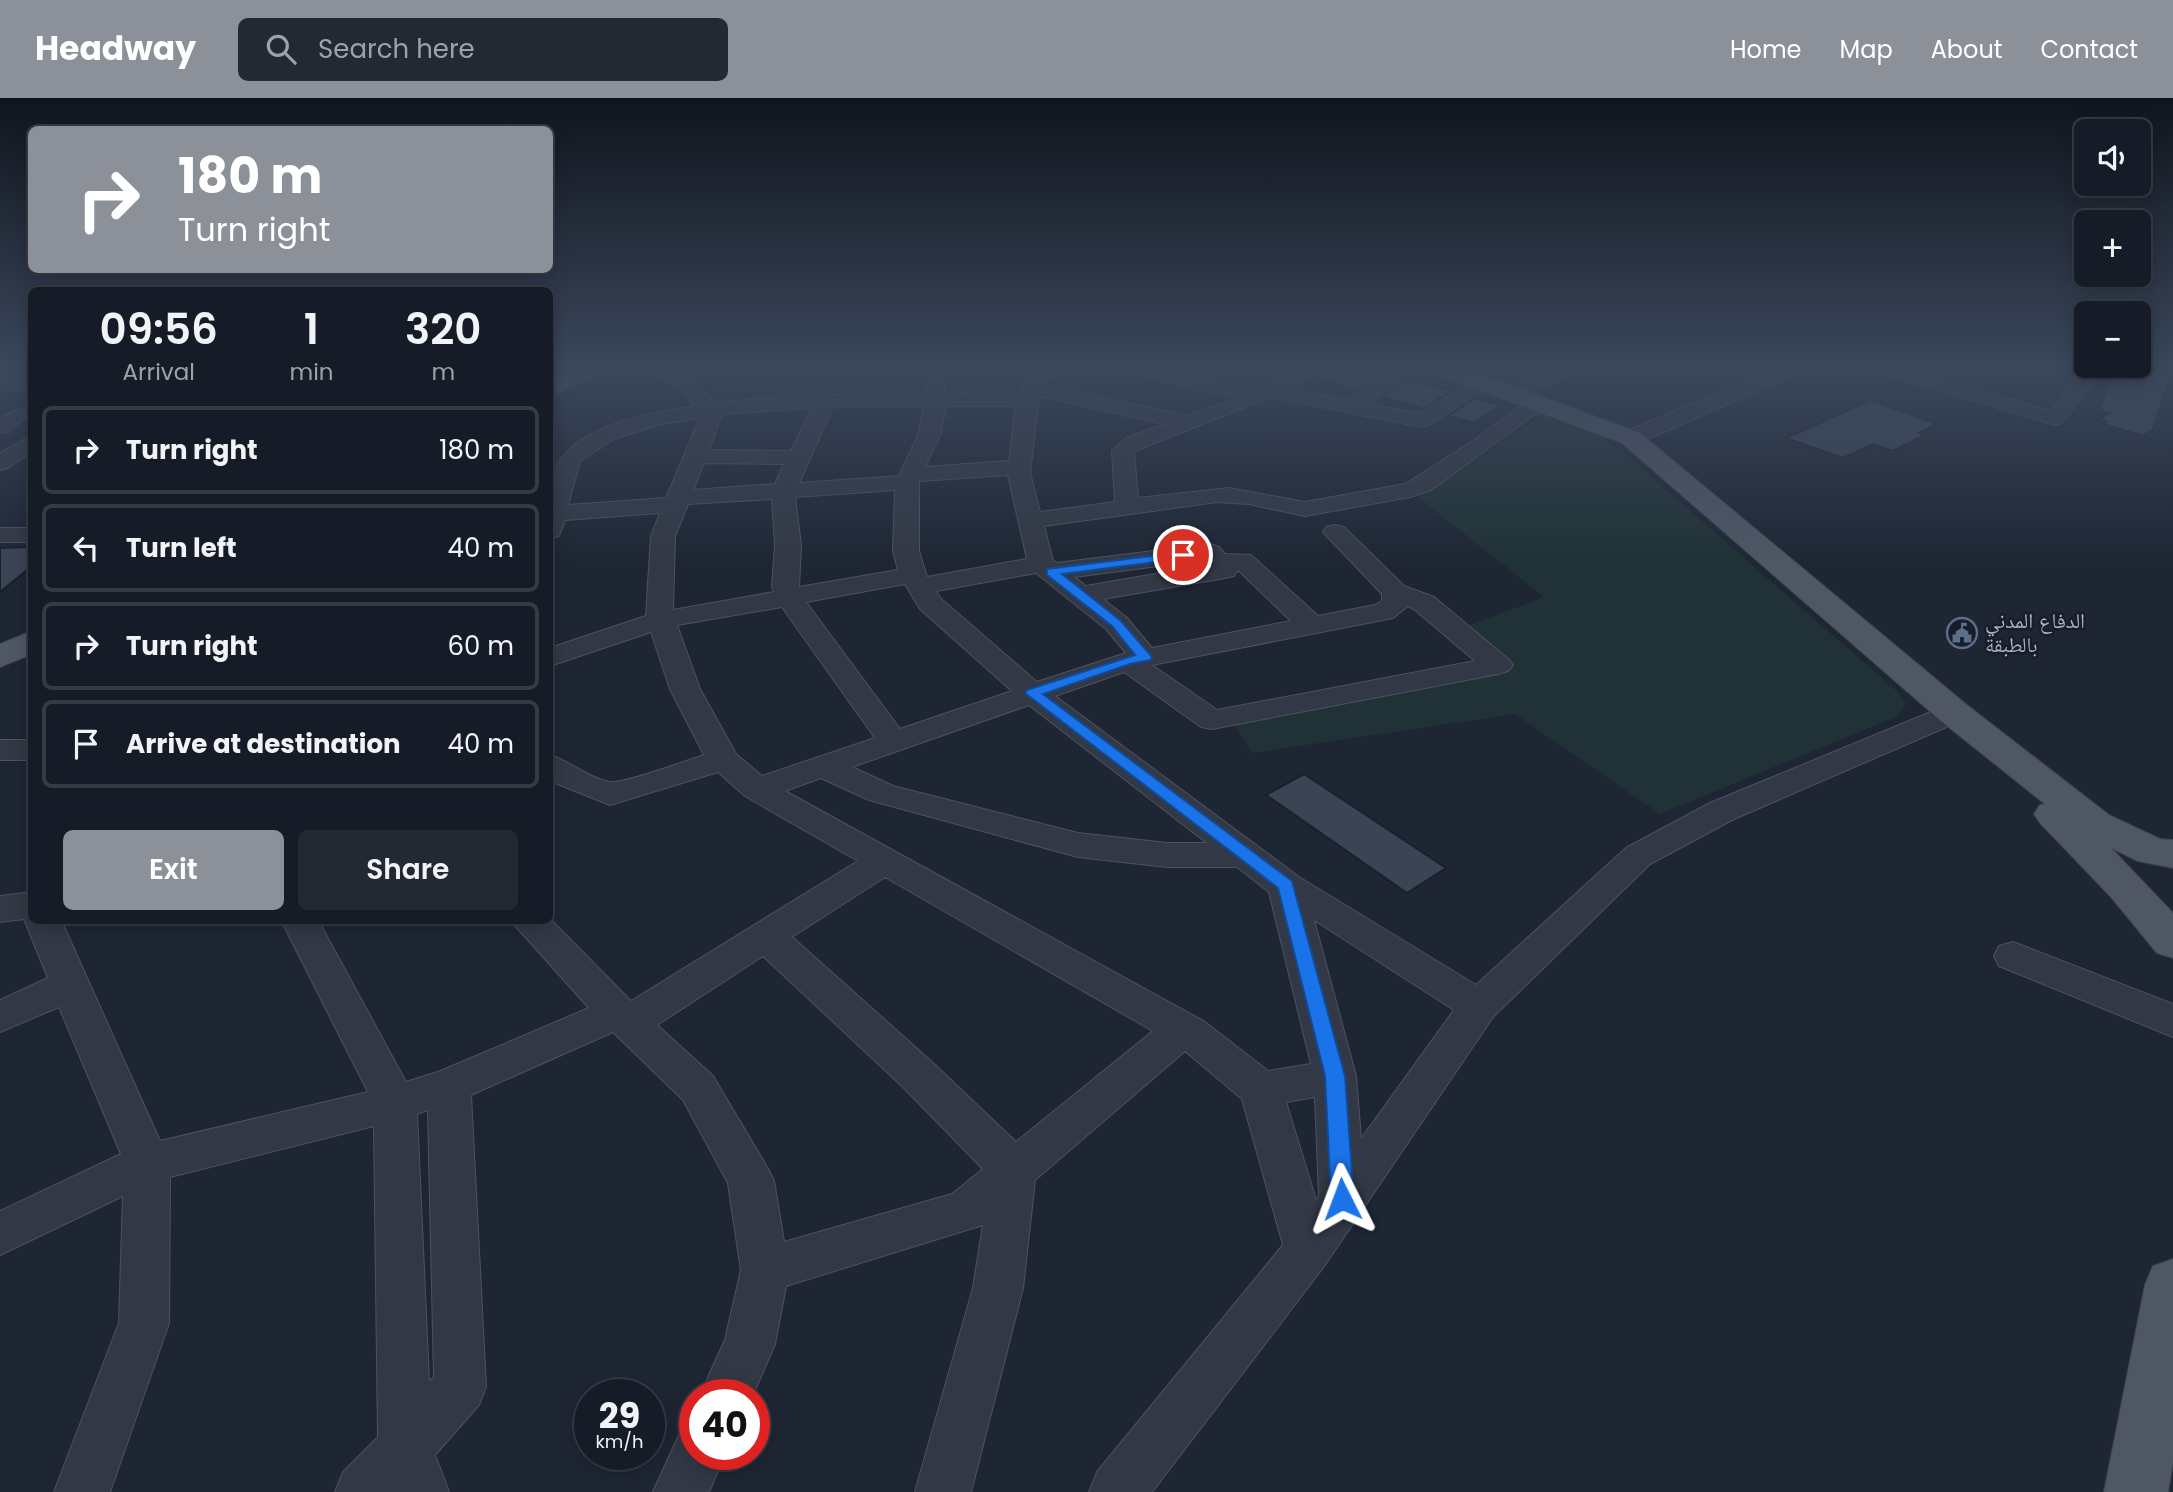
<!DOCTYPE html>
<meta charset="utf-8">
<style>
body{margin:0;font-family:Poppins,"Noto Naskh Arabic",sans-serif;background:#232933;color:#f1f3f6;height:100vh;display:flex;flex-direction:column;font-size:26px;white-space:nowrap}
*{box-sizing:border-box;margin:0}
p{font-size:23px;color:#9ea1a7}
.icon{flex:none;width:38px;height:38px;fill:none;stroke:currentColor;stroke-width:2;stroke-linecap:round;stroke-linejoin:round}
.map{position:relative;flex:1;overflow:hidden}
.drawer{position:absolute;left:28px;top:189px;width:525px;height:637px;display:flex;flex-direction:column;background:#161c27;border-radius:10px;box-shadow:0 4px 18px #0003,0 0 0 2px #353a44}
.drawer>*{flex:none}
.top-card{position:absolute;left:28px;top:28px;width:525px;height:147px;border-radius:10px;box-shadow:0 4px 18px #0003,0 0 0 2px #353a44;background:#8c9099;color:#fff;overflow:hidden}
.tools{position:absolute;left:2074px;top:21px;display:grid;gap:14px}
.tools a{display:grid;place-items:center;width:77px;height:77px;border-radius:10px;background:#161c27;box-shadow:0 4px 18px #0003,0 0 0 2px #353a44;font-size:35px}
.speed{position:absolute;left:574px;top:1281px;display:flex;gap:14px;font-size:35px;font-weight:700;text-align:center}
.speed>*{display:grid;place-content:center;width:91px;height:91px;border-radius:50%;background:#161c27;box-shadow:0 4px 18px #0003,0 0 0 2px #353a44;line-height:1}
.speed small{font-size:18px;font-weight:400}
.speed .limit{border:10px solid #d22;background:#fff;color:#111}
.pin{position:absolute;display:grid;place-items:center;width:60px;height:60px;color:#fff;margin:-30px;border:4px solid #fff;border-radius:50%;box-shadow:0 2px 7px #0007}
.me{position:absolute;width:77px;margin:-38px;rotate:357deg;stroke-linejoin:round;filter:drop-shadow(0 0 5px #0008)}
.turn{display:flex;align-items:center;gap:24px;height:147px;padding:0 35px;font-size:32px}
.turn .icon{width:91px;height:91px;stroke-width:2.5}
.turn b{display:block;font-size:49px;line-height:60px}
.eta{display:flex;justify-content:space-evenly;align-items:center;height:119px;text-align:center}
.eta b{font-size:42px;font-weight:600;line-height:49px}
.action{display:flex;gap:14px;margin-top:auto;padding:14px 35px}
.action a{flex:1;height:80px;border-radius:10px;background:#8c9099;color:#fff;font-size:28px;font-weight:600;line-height:80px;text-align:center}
.action a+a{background:#232933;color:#f1f3f6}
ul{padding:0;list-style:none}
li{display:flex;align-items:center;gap:21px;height:88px;margin:0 14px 10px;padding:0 21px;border:4px solid #353a44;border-radius:10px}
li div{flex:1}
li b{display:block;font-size:26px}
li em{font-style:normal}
header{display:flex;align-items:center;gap:42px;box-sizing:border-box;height:98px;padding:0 35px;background:#8c9099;color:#fff}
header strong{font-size:33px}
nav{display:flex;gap:38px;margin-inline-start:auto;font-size:24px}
.search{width:490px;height:63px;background:#232933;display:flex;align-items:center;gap:18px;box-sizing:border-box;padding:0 24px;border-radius:10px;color:#9ea1a7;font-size:26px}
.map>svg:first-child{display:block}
</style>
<header>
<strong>Headway</strong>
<div class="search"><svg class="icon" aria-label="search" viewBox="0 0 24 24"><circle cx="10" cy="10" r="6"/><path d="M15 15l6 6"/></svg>Search here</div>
<nav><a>Home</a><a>Map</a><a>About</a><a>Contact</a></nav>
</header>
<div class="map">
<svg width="2173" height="1394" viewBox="0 0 2173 1394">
<rect width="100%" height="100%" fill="#1e2634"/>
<!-- green -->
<g fill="#203235">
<path d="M676 270H906L915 279 921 298H846L844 292 797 296 795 303 724 311 712 292Z"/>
<path d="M938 270H1048V271L1026 281 1024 299 950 298 948 285Z"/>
<path d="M1543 317 1601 339 1620 352 1898 594 1905 606 1898 618 1660 716 1515 616 1252 655 1234 625 1489 571 1450 535 1544 499 1418 399Z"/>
</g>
<!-- building -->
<g fill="#3a4455" stroke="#19202b" stroke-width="2">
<path d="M1324 270H1362L1381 276 1358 292 1313 278Z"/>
<path d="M2113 270H2173L2153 331 2143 338 2103 326 2106 324 2098 322 2110 315 2100 312Z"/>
<path d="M1405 283H1416L1451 293 1423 311 1382 299Z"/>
<path d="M1475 300 1501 307 1473 325 1448 318Z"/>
<path d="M1871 302 1937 326 1919 335 1925 337 1893 353 1873 346 1843 360 1786 340Z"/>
<path d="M32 449V468L0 494V450Z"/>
<path d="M1304 676 1446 770 1407 795 1266 697Z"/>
</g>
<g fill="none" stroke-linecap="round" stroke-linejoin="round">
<!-- minor casing -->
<g stroke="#4c5360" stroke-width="2">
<g id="minor">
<path d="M647 270C682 270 691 279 714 305L788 298 926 295 923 279 917 270H937L943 279 946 295 1019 296C1030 269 1044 270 1070 270L1043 286 1187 318 1237 300 1124 274 1122 270H1159L1254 292 1296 270H1321L1288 291 1347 302 1395 270H1418L1368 306 1419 316 1474 282H1488L1491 286 1429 327 1422 329 1271 299 1142 350 1134 355 1138 400 1229 390 1305 404 1405 386 1473 343 1518 310 1542 302 1549 304 1552 308 1549 312 1532 318 1431 392 1410 399 1305 418 1249 406 1217 404 1044 428 1053 463 1057 465 1210 446 1219 449 1225 456 1251 457 1318 518 1375 507 1382 503V496L1323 434 1326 429 1335 427 1344 429 1404 488 1434 499 1508 561 1513 567 1508 573 1498 576 1212 631 1201 629 1124 574 1055 598 1299 779 1476 887 1626 750 1710 705 1943 609 1954 606 1965 609 1969 615 1965 621 1734 721 1650 766 1493 919 1325 1167 1152 1394H1089L1097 1374 1283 1147 1242 1001 1185 953 1035 1082 1023 1190 971 1394H915L973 1190 983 1127 786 1188 775 1246 753 1297H700L725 1242 741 1172 728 1085 683 1002 613 934 471 997 486 1289 479 1307 435 1357 449 1394H335L343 1374 378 1339 374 1028 170 1079 169 1225 110 1394H54L119 1225 123 1098 0 1157V1113L121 1056 59 909 0 934V902L48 880 24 821 0 824V798L32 794V822H61L160 1043 368 994 281 822H318L406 984 438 974 589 910 510 822 550 821 631 903 858 763 745 698 718 674 610 707 550 683V657C568 662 588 680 609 684 621 687 688 662 704 657L670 591 651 534 550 568V550L646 518 651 438 660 415 565 422 559 438 550 440C550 423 547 403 550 386 560 329 647 316 694 308L682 293ZM1039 298 1165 326 1126 340 1112 353 1115 404 1040 414 1030 375ZM924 308 918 337 899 378 799 385 833 309ZM946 308H1016L1009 363 925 369 940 337ZM812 310 791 353 709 352 722 316ZM700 320 666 400 568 407 580 363 614 341 661 326ZM704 365 784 366 775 386 693 392ZM1008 377 1027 461 927 479 919 453V383ZM895 392 893 453 898 472 799 489 801 447 795 399ZM772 401 775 447 772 488 774 494 673 512 675 438 688 406ZM1204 462 1207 467 1086 488 1074 479ZM1238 472 1291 523 1152 550 1126 519 1103 501 1225 480 1234 478ZM1036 475 1106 531 1126 555 1037 584 940 500 936 493ZM905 486 920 511 1012 593 900 631 806 504ZM1408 508 1414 511 1475 563 1217 612 1152 567 1383 522 1393 520ZM782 509 875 640 762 678 736 656 700 591 677 527ZM1029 607 1207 745H1167L1078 735 893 688 852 669ZM821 680 869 702 1078 759 1167 769H1237L1269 794 1311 966 1268 973 1205 924 785 693ZM885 779 1153 933 1016 1044 933 965 792 839ZM1314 822 1454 912 1361 1041 1356 978ZM763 858 903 989 983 1071 952 1096 784 1144 774 1083 767 1069 713 978 657 927ZM1315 999 1319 1098 1316 1102 1286 1004ZM428 1012 434 1279 429 1284 417 1016Z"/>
<path d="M1554 270H1581L1579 274 1514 300H1500L1497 296 1500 292Z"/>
<path d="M1776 270H1803L1801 274 1639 345H1623L1620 340 1623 335Z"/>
<path d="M1875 270H1906L2050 313 2084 270H2104L2062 325 2055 327 1877 274Z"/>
<path d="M32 279V291L0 292V280Z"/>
<path d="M19 311 26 313 29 317 8 334 0 335V320Z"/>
<path d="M32 337V353L8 370 0 372V355Z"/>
<rect x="0" y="430" width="32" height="14"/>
<rect x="0" y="642" width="32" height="20"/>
<path d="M2013 844 2173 906V939L1999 868 1994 858 1999 848Z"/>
<path d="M695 1330V1356H725L709 1394H653L679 1337Z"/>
</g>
</g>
<!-- major casing -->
<g stroke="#3b424e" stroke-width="2">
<g id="major">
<path d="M575 270H604L601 275 550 299V283Z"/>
<path d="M1431 270H1464L1640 335 1967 607 2109 717 2160 741 2173 742V770L2138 763 2111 750 2173 815V860L2157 855 2111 799 2040 725 2034 716 2040 707 2045 706 1941 623 1622 345 1434 275Z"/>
<path d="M32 533V556L0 569V546Z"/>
<path d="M2173 1161V1364L2168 1394H2104L2145 1187 2153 1168Z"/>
</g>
</g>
<!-- minor -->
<use href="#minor" fill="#323845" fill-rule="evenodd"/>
<!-- major -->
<use href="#major" fill="#4f5765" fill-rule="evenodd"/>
</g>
<!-- sky -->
<linearGradient id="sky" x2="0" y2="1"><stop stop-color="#10151d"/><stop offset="0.58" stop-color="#3b475c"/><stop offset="1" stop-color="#3b475c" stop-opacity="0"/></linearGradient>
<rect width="2173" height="466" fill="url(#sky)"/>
<!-- route -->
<path fill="#1a73e8" stroke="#114b97" stroke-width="2" d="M1183 454 1189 457 1188 460 1062 476 1121 523 1152 559 1150 562 1130 566 1043 596 1292 783 1345 978 1354 1101 1350 1108 1342 1110 1335 1108 1331 1101 1325 978 1278 790 1025 595 1027 592 1135 557 1112 528 1047 477V471Z"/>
<!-- icons -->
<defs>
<g id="civic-ring" transform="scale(1.575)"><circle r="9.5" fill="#181e29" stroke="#5c6f8a" stroke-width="1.5"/><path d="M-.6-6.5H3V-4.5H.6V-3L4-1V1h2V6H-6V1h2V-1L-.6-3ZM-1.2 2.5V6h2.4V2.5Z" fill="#5c6f8a"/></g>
</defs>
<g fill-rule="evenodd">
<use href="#civic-ring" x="1962" y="535"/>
</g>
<g text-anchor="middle" stroke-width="5" stroke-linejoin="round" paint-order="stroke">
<!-- poi labels -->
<g font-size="21" fill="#abb3c3" stroke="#181e29" text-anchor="start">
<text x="1985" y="530">الدفاع المدني<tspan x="1985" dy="24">بالطبقة</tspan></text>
</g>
</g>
</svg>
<div class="tools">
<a><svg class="icon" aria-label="sound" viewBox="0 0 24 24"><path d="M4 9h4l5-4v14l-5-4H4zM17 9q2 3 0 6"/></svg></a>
<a>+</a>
<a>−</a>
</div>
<div class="speed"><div>29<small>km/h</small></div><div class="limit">40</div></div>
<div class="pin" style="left:1183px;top:457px;background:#d93025"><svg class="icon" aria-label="arrive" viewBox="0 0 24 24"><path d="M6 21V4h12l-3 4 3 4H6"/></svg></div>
<svg class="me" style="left:1342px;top:1101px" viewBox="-20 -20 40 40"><path d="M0-17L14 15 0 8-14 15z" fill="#1a73e8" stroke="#fff" stroke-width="4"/></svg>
<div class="top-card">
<div class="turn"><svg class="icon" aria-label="right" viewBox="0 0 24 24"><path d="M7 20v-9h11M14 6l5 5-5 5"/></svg><div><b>180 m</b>Turn right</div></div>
</div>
<section class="drawer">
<div class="eta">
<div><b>09:56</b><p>Arrival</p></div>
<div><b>1</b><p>min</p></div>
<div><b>320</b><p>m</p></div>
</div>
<ul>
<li><svg class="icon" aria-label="right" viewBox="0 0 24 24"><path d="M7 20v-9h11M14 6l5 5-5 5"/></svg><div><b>Turn right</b></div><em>180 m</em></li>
<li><svg class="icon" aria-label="left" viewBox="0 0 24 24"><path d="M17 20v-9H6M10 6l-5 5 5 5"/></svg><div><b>Turn left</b></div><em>40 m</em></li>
<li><svg class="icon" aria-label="right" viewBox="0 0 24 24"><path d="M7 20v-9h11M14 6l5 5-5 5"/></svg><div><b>Turn right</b></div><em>60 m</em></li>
<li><svg class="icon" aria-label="arrive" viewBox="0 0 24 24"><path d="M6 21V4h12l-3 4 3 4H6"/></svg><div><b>Arrive at destination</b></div><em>40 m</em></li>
</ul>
<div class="action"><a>Exit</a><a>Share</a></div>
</section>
</div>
